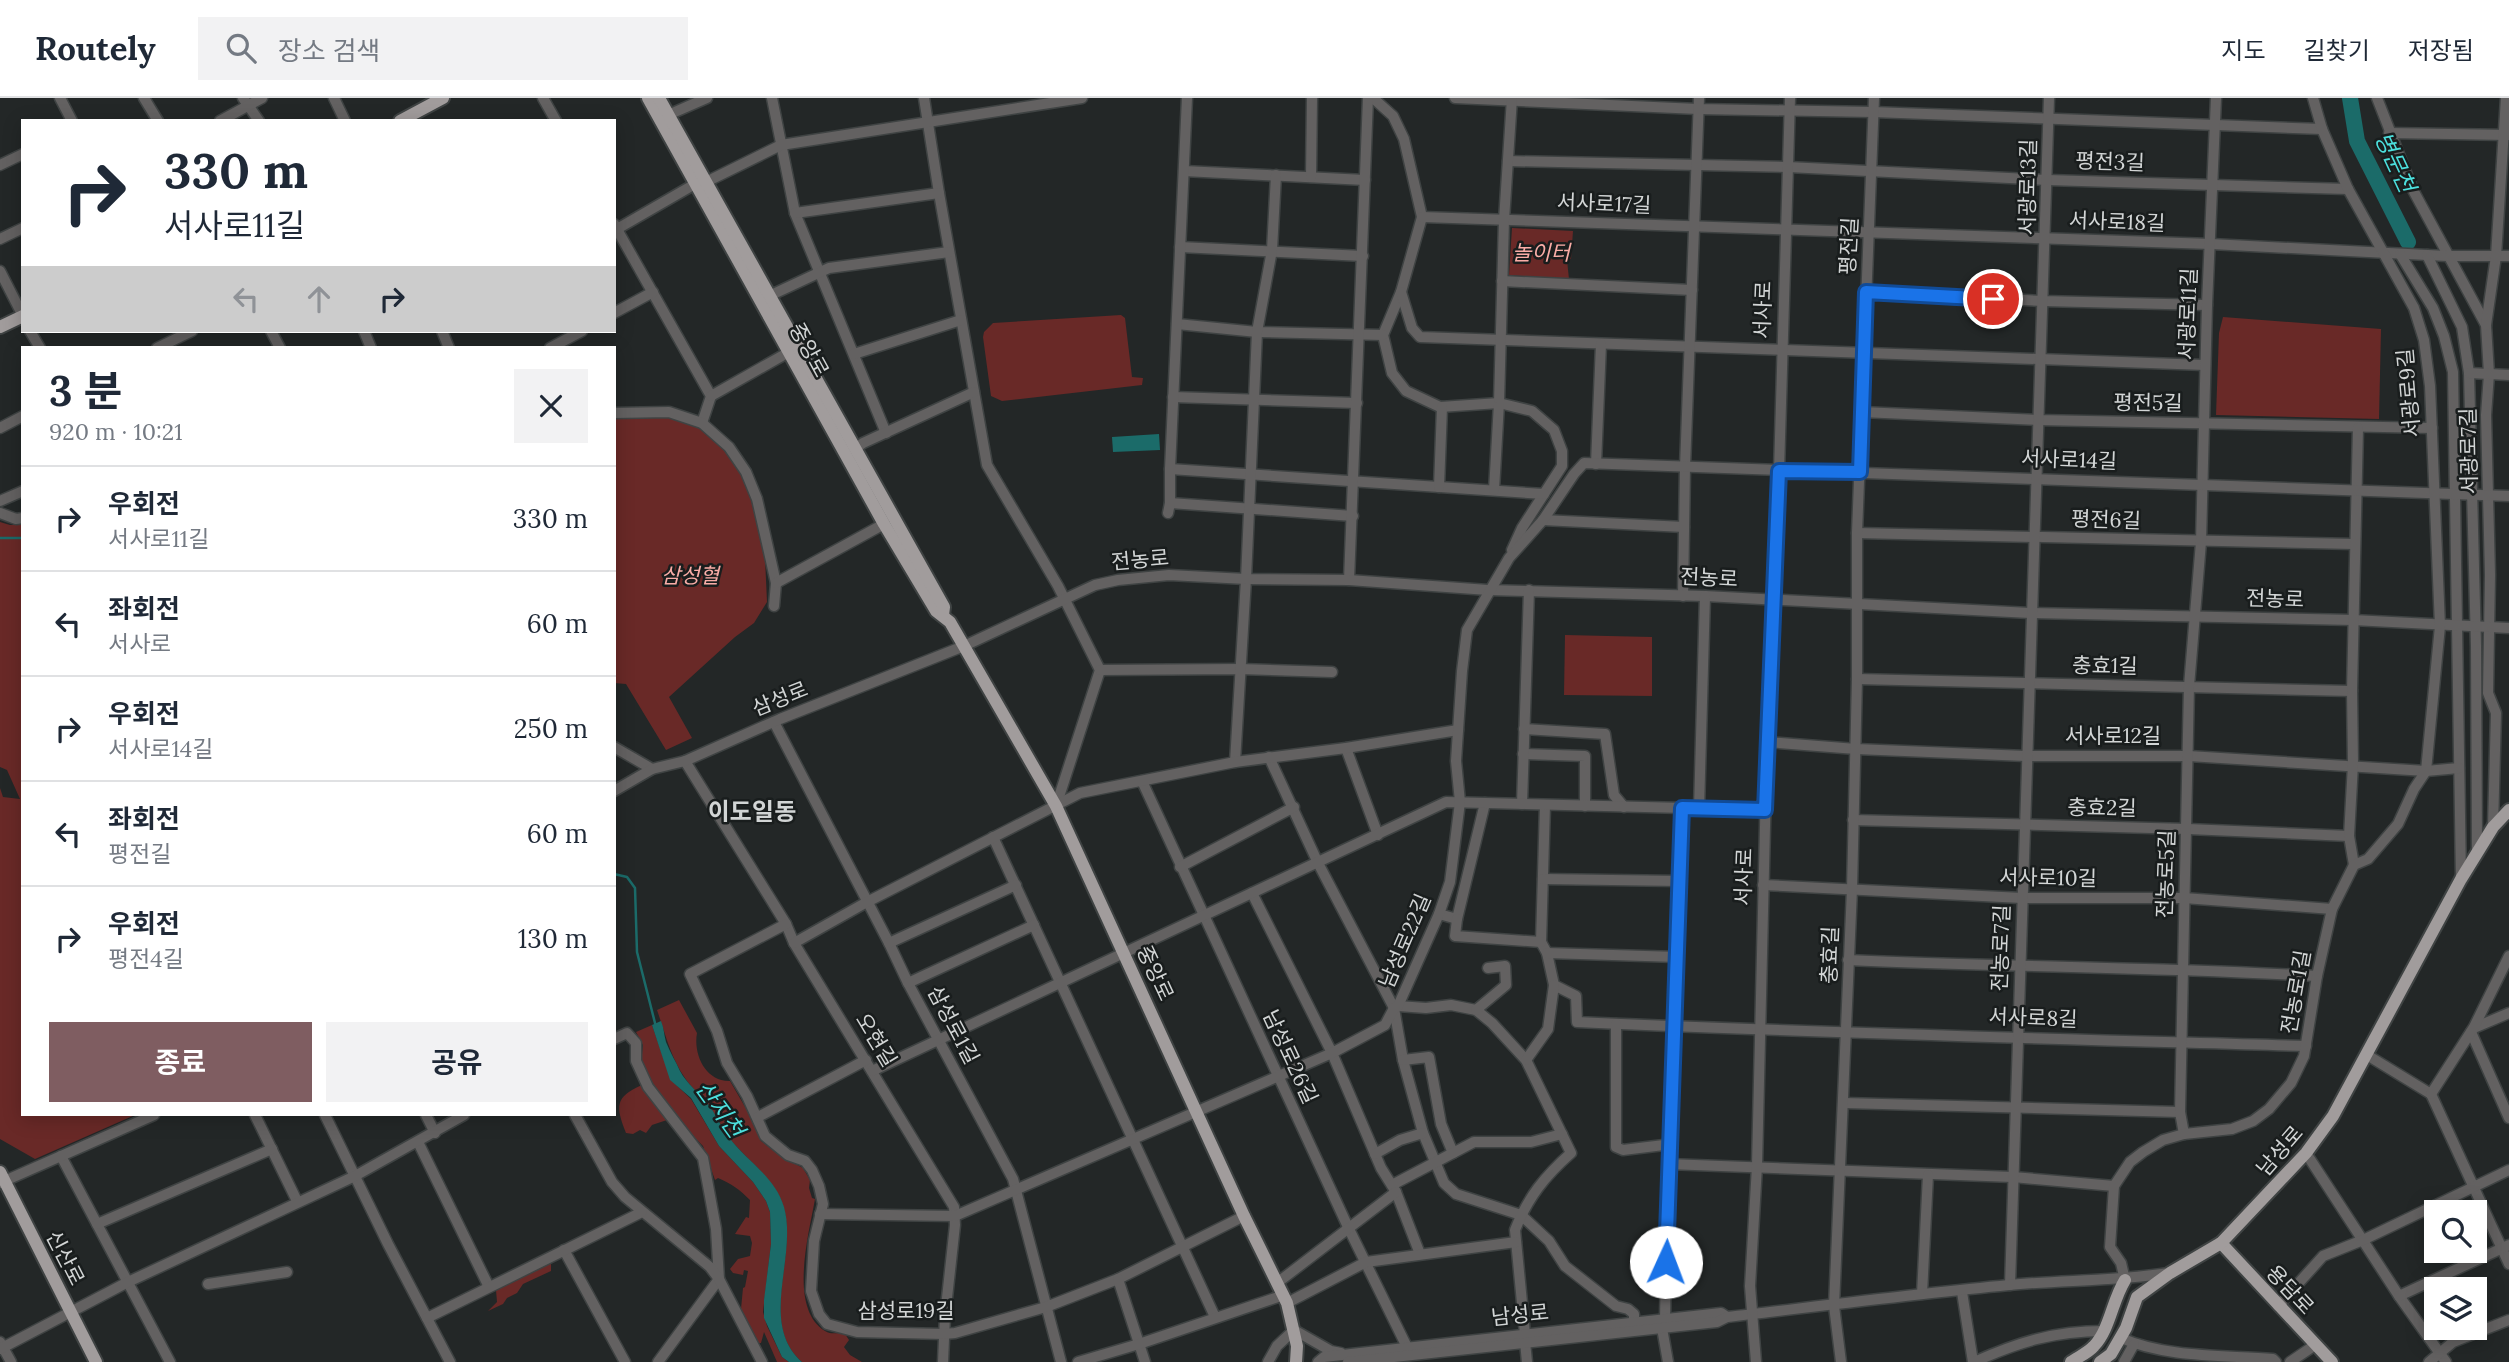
<!DOCTYPE html>
<html lang="ko">
<meta charset="utf-8">
<style>
body{margin:0;font-family:Lora,"Noto Sans KR",serif;background:#f2f2f3;color:#1f2937;height:100vh;display:flex;flex-direction:column;font-size:26px;white-space:nowrap}
*{box-sizing:border-box;margin:0}
p{font-size:23px;color:#747a83}
.icon{flex:none;width:38px;height:38px;fill:none;stroke:currentColor;stroke-width:2;stroke-linecap:round;stroke-linejoin:round}
.map{position:relative;flex:1;overflow:hidden}
.details{position:absolute;left:21px;top:248px;width:595px;height:770px;display:flex;flex-direction:column;background:#fff;border-radius:0px;box-shadow:0 4px 18px #0003}
.details>*{flex:none}
.guide{position:absolute;left:21px;top:21px;width:595px;height:214px;border-radius:0px;box-shadow:0 4px 18px #0003;background:#fff;color:#1f2937;overflow:hidden}
.controls{position:absolute;left:2424px;top:1102px;display:grid;gap:14px}
.controls a{display:grid;place-items:center;width:63px;height:63px;border-radius:0px;background:#fff;box-shadow:0 4px 18px #0003;font-size:35px}
.pin{position:absolute;display:grid;place-items:center;width:60px;height:60px;color:#fff;margin:-30px;border:4px solid #fff;border-radius:50%;box-shadow:0 2px 7px #0007}
.me{position:absolute;width:77px;margin:-38px;rotate:2deg;stroke-linejoin:round;filter:drop-shadow(0 0 5px #0008)}
.turn{display:flex;align-items:center;gap:24px;height:147px;padding:0 28px;font-size:32px}
.turn .icon{width:91px;height:91px;stroke-width:2.5}
.turn b{display:block;font-size:49px;line-height:60px}
.lanes{display:flex;align-items:center;height:66px;padding:0 28px;background:#0003;justify-content:center;gap:35px;direction:ltr}
.lanes .off{opacity:.35}
.round{display:grid;place-items:center;flex:none;width:74px;height:74px;border-radius:0px;background:#f2f2f3}
.headline{display:flex;align-items:center;justify-content:space-between;height:119px;padding:0 28px}
h1{font-size:42px;font-weight:700;line-height:52px}
.primary-button{display:flex;gap:14px;margin-top:auto;padding:14px 28px}
.primary-button a{flex:1;height:80px;border-radius:0px;background:#7f5d61;color:#fff;font-size:28px;font-weight:700;line-height:80px;text-align:center}
.primary-button a+a{background:#f2f2f3;color:#1f2937}
ul{padding:0;list-style:none}
li{display:flex;align-items:center;gap:21px;height:105px;padding:0 28px;border-top:2px solid #e0e1e3}
li div{flex:1}
li b{display:block;font-size:26px}
li em{font-style:normal}
header{display:flex;align-items:center;gap:42px;box-sizing:border-box;height:98px;padding:0 35px;background:#fff;border-bottom:2px solid #e0e1e3}
header strong{font-size:33px}
nav{display:flex;gap:38px;margin-inline-start:auto;font-size:24px}
.search{width:490px;height:63px;background:#f2f2f3;display:flex;align-items:center;gap:18px;box-sizing:border-box;padding:0 24px;border-radius:0px;color:#747a83;font-size:26px}
.map>svg:first-child{display:block}
</style>
<header>
<strong>Routely</strong>
<div class="search"><svg class="icon" aria-label="search" viewBox="0 0 24 24"><circle cx="10" cy="10" r="6"/><path d="M15 15l6 6"/></svg>장소 검색</div>
<nav><a>지도</a><a>길찾기</a><a>저장됨</a></nav>
</header>
<div class="map">
<svg width="2509" height="1264" viewBox="0 0 2509 1264">
<rect width="100%" height="100%" fill="#232727"/>
<!-- green -->
<g fill="#692927">
<path d="M1512 130 1573 133 1571 161 1567 162 1569 181 1509 177Z"/>
<path d="M1121 217 1125 220 1132 279 1143 280 1142 287 1002 303 991 298 983 239 984 234 993 225Z"/>
<path d="M2223 219 2381 231 2379 321 2216 317 2219 235Z"/>
<path d="M614 318H670L703 330 725 351 747 385 765 460 767 504 754 525 735 539 669 599 692 640 666 652 626 586 614 585Z"/>
<path d="M0 424 10 427H23V1017H135L35 1061 0 1041V690L3 699 20 701 7 672 0 669Z"/>
<path d="M1565 537 1652 539V598L1564 597Z"/>
<path d="M679 902 697 935C693 957 706 984 730 983L748 1014 761 1043 784 1060 803 1070 810 1082 809 1090 812 1100 815 1101C809 1136 788 1210 825 1233 834 1238 837 1233 845 1236L849 1242 844 1249 850 1257 862 1264H802C758 1226 797 1160 784 1111 777 1084 753 1067 736 1048 724 1036 719 1021 709 1008 702 998 692 991 685 980 671 960 665 935 657 912Z"/>
<path d="M652 927 671 982 691 1001 719 1048 753 1084 766 1103 770 1114 771 1146 763 1214 767 1228 782 1259 789 1264H777L764 1234 761 1245H758L741 1211 743 1190 745 1189 748 1173 744 1172 743 1177 733 1175 730 1171 738 1161 750 1158 752 1145 750 1138 735 1136 746 1119 749 1120 750 1102C739 1091 732 1086 718 1080L715 1082 703 1048 686 1031 652 988 641 966 643 947 636 934Z"/>
<path d="M642 987 667 1022 652 1027 646 1035 640 1032 633 1036 626 1035C616 1009 614 999 642 987Z"/>
<path d="M551 1164V1173L523 1186 517 1195 507 1200 503 1206 488 1213 497 1204 496 1192Z"/>
</g>
<!-- water -->
<g fill="#1b6b69">
<path d="M1159 336 1160 352 1113 354 1112 339Z"/>
<path d="M661 923C664 930 664 937 666 944 670 954 676 964 680 973 687 986 699 995 708 1006 716 1016 720 1028 728 1038 746 1063 775 1078 784 1109 798 1159 758 1225 802 1264H789L782 1259 764 1220V1202L771 1146 770 1114 766 1103 753 1084 719 1048 691 1000 670 982 652 927Z"/>
</g>
<g fill="none" stroke-linecap="round" stroke-linejoin="round">
<!-- stream -->
<g stroke="#1b6b69" stroke-width="2.5">
<path d="M0 440H23"/>
<path d="M614 776 627 779 635 790 637 854 656 929"/>
</g>
<!-- river -->
<path stroke="#1b6b69" stroke-width="16" d="M2350 0 2357 43 2408 144"/>
<!-- minor casing -->
<g stroke="#3f4343" stroke-width="13">
<g id="minor">
<path d="M60 0 72 23"/>
<path d="M144 0 158 23"/>
<path d="M243 0 259 23"/>
<path d="M334 0 345 23"/>
<path d="M543 0 556 23"/>
<path d="M772 0 795 115 886 335"/>
<path d="M924 0 939 95 987 367 1058 488 1100 572 1056 708"/>
<path d="M1373 0 1393 18 1404 41 1422 119 1401 194 1383 237 1392 275 1406 293 1440 309 1499 305 1532 313 1554 332 1562 353V368L1522 430 1512 452"/>
<path d="M1455 0 1698 11 1873 14 2322 31"/>
<path d="M2377 0 2413 92 2486 227 2489 276 2486 317 2490 477 2488 595 2496 615 2493 729"/>
<path d="M668 17 707 0"/>
<path d="M220 23 262 0"/>
<path d="M2389 35 2509 37"/>
<path d="M1508 63 1788 69 2048 82 2348 91"/>
<path d="M0 67 23 56"/>
<path d="M1184 73 1365 82"/>
<path d="M1311 79 1312 0"/>
<path d="M706 84 781 47 1082 0"/>
<path d="M795 115 939 95"/>
<path d="M1422 119 2211 146 2447 158H2509"/>
<path d="M614 126 711 298 702 325"/>
<path d="M617 131 695 86"/>
<path d="M0 141 23 130"/>
<path d="M1180 149 1363 158"/>
<path d="M2400 156 2433 210 2444 238 2453 274 2461 781"/>
<path d="M2427 157 2462 229 2469 275 2476 548 2477 754"/>
<path d="M0 173 23 218"/>
<path d="M1502 183 1692 192"/>
<path d="M1401 194 1412 230 1420 239 2205 267"/>
<path d="M1866 194 2043 203 2207 207"/>
<path d="M769 198 829 170 949 154"/>
<path d="M614 215 653 194"/>
<path d="M1177 226 1257 234 1383 237"/>
<path d="M2486 227 2496 158 2506 0"/>
<path d="M30 233 40 250"/>
<path d="M271 233 280 250"/>
<path d="M364 233 371 250"/>
<path d="M442 233 449 250"/>
<path d="M157 250 192 233"/>
<path d="M550 250 582 233"/>
<path d="M854 256 961 222"/>
<path d="M2469 275 2509 277"/>
<path d="M711 298 789 254"/>
<path d="M1173 299 1357 305"/>
<path d="M1862 314 2038 322 2432 330"/>
<path d="M614 315 669 314 702 325 729 349 746 374 757 401 776 485 774 508"/>
<path d="M0 330 23 318"/>
<path d="M855 351 863 345 974 294"/>
<path d="M1596 366 1601 246"/>
<path d="M1170 371 1544 396"/>
<path d="M1439 389 1442 309"/>
<path d="M1494 392 1499 305 1504 122 1512 0"/>
<path d="M0 403 23 393"/>
<path d="M1170 405 1353 418"/>
<path d="M0 415 16 421 23 420"/>
<path d="M1168 415 1170 405V371L1187 0"/>
<path d="M1543 422 1684 429"/>
<path d="M1857 435 2354 446"/>
<path d="M1349 482 1368 0"/>
<path d="M776 485 884 426"/>
<path d="M1683 498 1685 369 1699 0"/>
<path d="M1100 572 1240 571 1332 574"/>
<path d="M1857 581 2352 593"/>
<path d="M774 624 889 845 908 885 1013 1081 1061 1264"/>
<path d="M1524 631 1605 636 1614 697 1624 709"/>
<path d="M1767 644 1856 651 2026 658H2189L2426 673 2459 670"/>
<path d="M614 649 652 671"/>
<path d="M1346 650 1378 737"/>
<path d="M1523 656 1585 658V708"/>
<path d="M1269 659 1318 765 1394 910 1403 962 1423 1035 1444 1085 1456 1096 1521 1117 1549 1143 1565 1168 1616 1208 1628 1211 1634 1216V1224"/>
<path d="M685 663 786 826 794 845 954 1109 955 1127 945 1218 943 1264"/>
<path d="M1235 664 1246 481 1257 234 1272 152 1276 77"/>
<path d="M1142 683 1348 1129 1407 1249"/>
<path d="M614 693 652 671 685 663 780 621 964 548 1095 487 1118 482 1169 477 1246 481 1349 482 1488 492 1705 498 2030 515 2353 522 2509 530"/>
<path d="M1522 706 1529 492"/>
<path d="M1545 707 1541 844 1547 855 1554 887 1576 898 1577 924C1820 935 2063 941 2306 948"/>
<path d="M1699 711 1705 498"/>
<path d="M1853 722 2188 731 2349 738"/>
<path d="M993 739 1215 1219"/>
<path d="M2354 767 2349 738 2353 666 2352 593 2358 330"/>
<path d="M1180 769 1294 709"/>
<path d="M1543 781 1680 783"/>
<path d="M1763 787 2022 800H2184L2332 811"/>
<path d="M1252 795 1332 955 1381 1070 1396 1094 1420 1156"/>
<path d="M1439 816 1457 821 1485 705"/>
<path d="M1457 821 1455 838 1541 844"/>
<path d="M786 826 690 876 717 933 727 965 747 998 765 1038 788 1057 805 1063 812 1072 819 1088 823 1106 814 1143 811 1193 819 1216 827 1226 857 1234 944 1236 955 1235 1046 1209 1118 1181 1244 1118"/>
<path d="M794 845 867 804 1080 695 1235 664 1346 650 1458 632"/>
<path d="M889 845 1016 787"/>
<path d="M1547 855 1678 859"/>
<path d="M1848 862C2004 869 2160 869 2317 878"/>
<path d="M908 885 1034 827"/>
<path d="M1398 908 1426 910 1451 907 1476 912 1492 925 1526 962 1571 1055C1545 1078 1528 1099 1515 1132L1525 1236"/>
<path d="M1476 912 1506 887 1505 868 1488 870"/>
<path d="M1616 926V1049L1623 1052 1672 1046"/>
<path d="M2474 930 2509 915"/>
<path d="M2471 934 2509 1020"/>
<path d="M614 941 627 935 636 945V963L648 989 703 1060 716 1131 719 1181 658 1264"/>
<path d="M2367 957 2431 996"/>
<path d="M1403 962 1429 959 1441 1026 1453 1055"/>
<path d="M1526 962 1548 931 1554 887"/>
<path d="M872 973 1446 704 1765 712"/>
<path d="M2431 996 2509 1166"/>
<path d="M2431 996 2474 929 2509 858"/>
<path d="M1844 1005 2180 1014"/>
<path d="M255 1017 297 1103"/>
<path d="M325 1017 388 1146 450 1264"/>
<path d="M426 1017 435 1035"/>
<path d="M575 1017 612 1084 625 1099 710 1169 719 1181 762 1264"/>
<path d="M758 1019 866 962"/>
<path d="M2184 1036 2180 1014 2189 588 2201 444 2207 207 2216 0"/>
<path d="M418 1044 489 1189"/>
<path d="M2306 1055 2399 1198 2446 1264"/>
<path d="M1375 1056 1400 1042 1423 1035"/>
<path d="M61 1058 170 1264"/>
<path d="M1668 1066 2013 1079 2114 1088"/>
<path d="M0 1085 154 1017"/>
<path d="M1392 1087 1474 1044H1531L1562 1036"/>
<path d="M820 1116 955 1118 1332 955 1385 927 1394 910 1398 908 1439 816 1450 784 1460 704 1456 663 1462 573 1467 532 1509 460 1543 422 1574 376 1584 365 2509 398"/>
<path d="M97 1126 272 1051"/>
<path d="M564 1152 625 1264"/>
<path d="M1118 1181 1145 1264"/>
<path d="M2125 1182 2121 1165 2110 1149 2114 1088 2130 1064 2143 1054 2163 1042 2184 1036 2232 1031 2253 1023 2269 1011 2291 985 2304 958 2317 878 2332 811 2354 767 2368 761 2398 726 2414 691 2426 673 2440 528 2430 288 2424 242 2414 210 2348 91 2322 31 2313 0"/>
<path d="M1277 1185 1396 1094"/>
<path d="M208 1186 287 1174"/>
<path d="M2010 1187 2049 0"/>
<path d="M1962 1194 1973 1264"/>
<path d="M1922 1196 1928 1077"/>
<path d="M2399 1198 2509 1147"/>
<path d="M1287 1205 1366 1164 1516 1144"/>
<path d="M2278 1208 2323 1158 2363 1142 2509 1072"/>
<path d="M427 1220 642 1114"/>
<path d="M1665 1221 1668 1066 1672 1046 1682 710"/>
<path d="M1662 1230 1668 1264"/>
<path d="M2121 1240C2167 1260 2223 1257 2273 1261L2276 1264"/>
<path d="M0 1244 11 1264"/>
<path d="M1525 1244 1527 1264"/>
<path d="M0 1251 128 1184 355 1078 464 1017"/>
<path d="M1078 1264 1139 1246 1284 1197"/>
<path d="M1268 1264 1277 1248 1294 1232 1331 1253 1341 1255"/>
<path d="M1318 1264 1324 1259 1721 1215 1727 1219"/>
<path d="M1348 1264 1717 1224 1727 1219C1821 1208 1915 1196 2009 1187 2063 1182 2116 1183 2169 1175"/>
<path d="M1756 1264 1750 1188 1757 1068 1767 644 1779 373 1790 0"/>
<path d="M1841 1264 1834 1208 1852 791 1857 581V435L1874 0"/>
<path d="M1974 1264C2019 1244 2054 1233 2104 1233"/>
<path d="M2124 1264 2134 1246"/>
<path d="M2290 1264 2315 1247"/>
<path d="M2429 1264 2453 1244 2509 1222"/>
</g>
</g>
<!-- major casing -->
<g stroke="#3f4343" stroke-width="16">
<g id="major">
<path d="M648 0 884 426 936 513 950 524 1056 708 1244 1118 1287 1205 1297 1248 1296 1264"/>
<path d="M659 0 944 509 943 517"/>
<path d="M400 23 443 0"/>
<path d="M0 229 23 218"/>
<path d="M0 1074 96 1264"/>
<path d="M2221 1145 2332 1264"/>
<path d="M2071 1264C2078 1259 2088 1255 2094 1248 2110 1231 2112 1203 2125 1182"/>
<path d="M2100 1264 2111 1256 2126 1230 2137 1199 2170 1175 2221 1145 2306 1055 2333 1018 2461 781 2493 729 2509 712"/>
</g>
</g>
<!-- minor -->
<use href="#minor" stroke="#636161" stroke-width="10"/>
<!-- major -->
<use href="#major" stroke="#a19c9c" stroke-width="12"/>
</g>
<g fill="none" stroke-linecap="round" stroke-linejoin="round">
<!-- route casing -->
<g stroke="#114b97" stroke-width="18">
<path id="route" d="M1666 1164 1682 710 1765 712 1779 373 1860 374 1866 194 1993 201"/>
</g>
<!-- route -->
<use href="#route" stroke="#1a73e8" stroke-width="12"/>
</g>
<g text-anchor="middle" stroke-width="5" stroke-linejoin="round" paint-order="stroke">
<!-- street labels -->
<g font-size="21" fill="#d2d5d5" stroke="#191d1d">
<text transform="translate(2110 64) rotate(2)" y="7">평전3길</text>
<text transform="translate(2028 89) rotate(-89)" y="7">서광로13길</text>
<text transform="translate(1604 106) rotate(2)" y="7">서사로17길</text>
<text transform="translate(2117 124) rotate(2)" y="7">서사로18길</text>
<text transform="translate(1849 148) rotate(-87)" y="7">평전길</text>
<text transform="translate(1763 212) rotate(-88)" y="7">서사로</text>
<text transform="translate(2188 216) rotate(-88)" y="7">서광로11길</text>
<text transform="translate(809 252) rotate(61)" y="7">중앙로</text>
<text transform="translate(2409 295) rotate(-95)" y="7">서광로9길</text>
<text transform="translate(2148 305) rotate(1)" y="7">평전5길</text>
<text transform="translate(2469 353) rotate(-91)" y="7">서광로7길</text>
<text transform="translate(2069 362) rotate(2)" y="7">서사로14길</text>
<text transform="translate(2106 422) rotate(2)" y="7">평전6길</text>
<text transform="translate(1140 462) rotate(-5)" y="7">전농로</text>
<text transform="translate(1709 480) rotate(3)" y="7">전농로</text>
<text transform="translate(2275 501) rotate(2)" y="7">전농로</text>
<text transform="translate(2105 568) rotate(1)" y="7">충효1길</text>
<text transform="translate(780 601) rotate(-22)" y="7">삼성로</text>
<text x="2113" y="645">서사로12길</text>
<text transform="translate(2102 710) rotate(1)" y="7">충효2길</text>
<text transform="translate(2166 776) rotate(-88)" y="7">전농로5길</text>
<text transform="translate(1744 779) rotate(-88)" y="7">서사로</text>
<text transform="translate(2048 780) rotate(1)" y="7">서사로10길</text>
<text transform="translate(1405 843) rotate(-67)" y="7">남성로22길</text>
<text transform="translate(2001 850) rotate(-88)" y="7">전농로7길</text>
<text transform="translate(1830 857) rotate(-88)" y="7">충효길</text>
<text transform="translate(1155 875) rotate(65)" y="7">중앙로</text>
<text transform="translate(2296 894) rotate(-80)" y="7">전농로1길</text>
<text transform="translate(2033 920) rotate(2)" y="7">서사로8길</text>
<text transform="translate(953 927) rotate(62)" y="7">삼성로1길</text>
<text transform="translate(876 942) rotate(59)" y="7">오현길</text>
<text transform="translate(1290 959) rotate(65)" y="7">남성로26길</text>
<text transform="translate(2280 1053) rotate(-49)" y="7">남성로</text>
<text transform="translate(65 1160) rotate(63)" y="7">신산로</text>
<text transform="translate(2290 1192) rotate(47)" y="7">용담로</text>
<text x="906" y="1220">삼성로19길</text>
<text transform="translate(1520 1217) rotate(-6)" y="7">남성로</text>
</g>
<!-- park labels -->
<g font-size="21" font-style="italic" fill="#faada7" stroke="#191d1d">
<text x="1541" y="162">놀이터</text>
<text x="690" y="485">삼성혈</text>
</g>
<!-- water labels -->
<g font-size="23" font-style="italic" fill="#4cdfdd" stroke="#191d1d">
<text transform="translate(2395 64) rotate(65)" y="8">병문천</text>
<text transform="translate(720 1011) rotate(54)" y="8">산지천</text>
</g>
<!-- quarter labels -->
<g font-size="24" font-weight="bold" fill="#d2d5d5" stroke="#191d1d">
<text x="752" y="722">이도일동</text>
</g>
</g>
</svg>
<div class="controls">
<a><svg class="icon" aria-label="search" viewBox="0 0 24 24"><circle cx="10" cy="10" r="6"/><path d="M15 15l6 6"/></svg></a>
<a><svg class="icon" aria-label="layers" viewBox="0 0 24 24"><path d="M12 4l9 5-9 5-9-5zM3 14l9 5 9-5"/></svg></a>
</div>
<div class="pin" style="left:1993px;top:201px;background:#d93025"><svg class="icon" aria-label="arrive" viewBox="0 0 24 24"><path d="M6 21V4h12l-3 4 3 4H6"/></svg></div>
<svg class="me" style="left:1666px;top:1164px" viewBox="-20 -20 40 40"><circle r="19" fill="#fff"/><path d="M0-13L10 11 0 6-10 11z" fill="#1a73e8"/></svg>
<div class="guide">
<div class="turn"><svg class="icon" aria-label="right" viewBox="0 0 24 24"><path d="M7 20v-9h11M14 6l5 5-5 5"/></svg><div><b>330 m</b>서사로11길</div></div>
<div class="lanes"><svg class="icon off" aria-label="left" viewBox="0 0 24 24"><path d="M17 20v-9H6M10 6l-5 5 5 5"/></svg><svg class="icon off" aria-label="ahead" viewBox="0 0 24 24"><path d="M12 20V5M6 11l6-6 6 6"/></svg><svg class="icon" aria-label="right" viewBox="0 0 24 24"><path d="M7 20v-9h11M14 6l5 5-5 5"/></svg></div>
</div>
<section class="details">
<div class="headline"><div><h1>3 분</h1><p>920 m · 10:21</p></div><a class="round"><svg class="icon" aria-label="close" viewBox="0 0 24 24"><path d="M6 6l12 12M18 6L6 18"/></svg></a></div>
<ul>
<li><svg class="icon" aria-label="right" viewBox="0 0 24 24"><path d="M7 20v-9h11M14 6l5 5-5 5"/></svg><div><b>우회전</b><p>서사로11길</p></div><em>330 m</em></li>
<li><svg class="icon" aria-label="left" viewBox="0 0 24 24"><path d="M17 20v-9H6M10 6l-5 5 5 5"/></svg><div><b>좌회전</b><p>서사로</p></div><em>60 m</em></li>
<li><svg class="icon" aria-label="right" viewBox="0 0 24 24"><path d="M7 20v-9h11M14 6l5 5-5 5"/></svg><div><b>우회전</b><p>서사로14길</p></div><em>250 m</em></li>
<li><svg class="icon" aria-label="left" viewBox="0 0 24 24"><path d="M17 20v-9H6M10 6l-5 5 5 5"/></svg><div><b>좌회전</b><p>평전길</p></div><em>60 m</em></li>
<li><svg class="icon" aria-label="right" viewBox="0 0 24 24"><path d="M7 20v-9h11M14 6l5 5-5 5"/></svg><div><b>우회전</b><p>평전4길</p></div><em>130 m</em></li>
</ul>
<div class="primary-button"><a>종료</a><a>공유</a></div>
</section>
</div>
